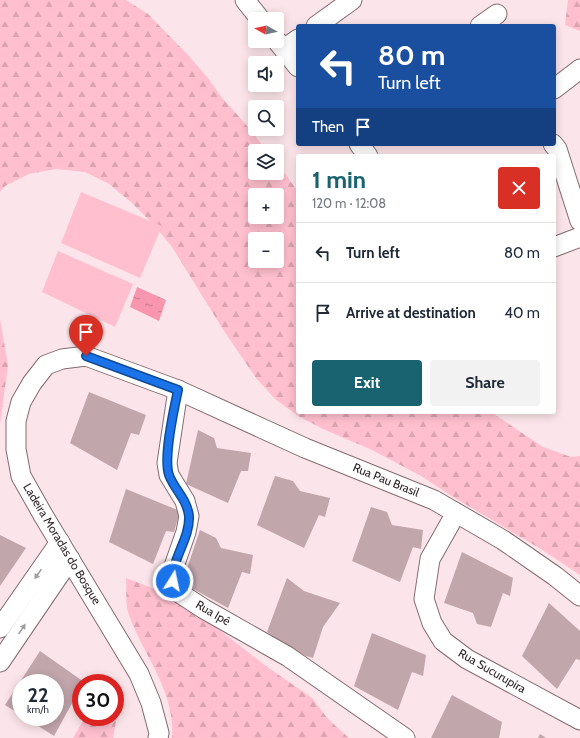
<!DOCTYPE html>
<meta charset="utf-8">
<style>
body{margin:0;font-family:Cabin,sans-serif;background:#f2f2f3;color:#1f2937;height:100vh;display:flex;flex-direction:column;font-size:15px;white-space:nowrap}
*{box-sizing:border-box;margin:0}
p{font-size:13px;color:#747a83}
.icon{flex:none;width:22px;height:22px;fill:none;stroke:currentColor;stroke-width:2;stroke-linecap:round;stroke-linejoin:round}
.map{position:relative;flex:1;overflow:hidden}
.panel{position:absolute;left:296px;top:154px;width:260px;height:260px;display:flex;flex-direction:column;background:#fff;border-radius:4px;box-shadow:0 2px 10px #0003}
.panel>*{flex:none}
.banner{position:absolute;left:296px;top:24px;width:260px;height:122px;border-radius:4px;box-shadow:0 2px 10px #0003;background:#1a4fa0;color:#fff;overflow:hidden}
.needle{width:26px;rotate:278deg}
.buttons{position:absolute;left:248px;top:12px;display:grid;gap:8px}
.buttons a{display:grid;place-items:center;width:36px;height:36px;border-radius:4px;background:#fff;box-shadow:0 2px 10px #0003;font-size:20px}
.speed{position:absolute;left:12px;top:674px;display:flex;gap:8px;font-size:20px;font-weight:700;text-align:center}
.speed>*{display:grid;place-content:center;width:52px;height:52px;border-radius:50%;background:#fff;box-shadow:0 2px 10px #0003;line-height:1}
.speed small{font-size:10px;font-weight:400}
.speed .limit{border:6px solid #d22;background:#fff;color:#111}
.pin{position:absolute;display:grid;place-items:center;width:34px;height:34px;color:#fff;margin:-41px -17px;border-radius:50% 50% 50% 0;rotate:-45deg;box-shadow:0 0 4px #0007}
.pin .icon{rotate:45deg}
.me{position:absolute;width:44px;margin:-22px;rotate:10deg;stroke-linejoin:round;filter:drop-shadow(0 0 3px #0008)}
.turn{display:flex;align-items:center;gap:14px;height:84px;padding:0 16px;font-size:18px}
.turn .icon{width:52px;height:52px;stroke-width:2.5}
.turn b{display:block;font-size:28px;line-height:34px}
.then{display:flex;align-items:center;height:38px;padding:0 16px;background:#0003;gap:8px;font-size:15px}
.round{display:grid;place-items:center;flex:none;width:42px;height:42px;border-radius:4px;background:#f2f2f3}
.head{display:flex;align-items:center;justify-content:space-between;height:68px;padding:0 16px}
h1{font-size:24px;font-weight:800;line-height:30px;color:#196270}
.button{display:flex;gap:8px;margin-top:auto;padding:8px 16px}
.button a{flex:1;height:46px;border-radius:4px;background:#196270;color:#fff;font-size:16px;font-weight:800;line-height:46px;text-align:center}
.button a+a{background:#f2f2f3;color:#1f2937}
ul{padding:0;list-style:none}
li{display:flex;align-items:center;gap:12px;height:60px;padding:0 16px;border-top:1px solid #e0e1e3}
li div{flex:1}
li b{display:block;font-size:15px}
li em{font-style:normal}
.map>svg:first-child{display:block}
</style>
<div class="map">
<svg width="580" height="738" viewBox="0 0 580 738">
<defs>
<pattern id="forest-firs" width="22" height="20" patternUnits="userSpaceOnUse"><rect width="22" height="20" fill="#ffbfce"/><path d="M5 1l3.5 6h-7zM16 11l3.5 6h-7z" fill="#dba4b1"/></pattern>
<pattern id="water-ripples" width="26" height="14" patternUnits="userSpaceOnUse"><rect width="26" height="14" fill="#f896b0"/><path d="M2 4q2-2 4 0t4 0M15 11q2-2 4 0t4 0" fill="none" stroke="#c97a8f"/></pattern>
</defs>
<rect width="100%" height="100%" fill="#fce5ea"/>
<!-- forest -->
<g fill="url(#forest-firs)" fill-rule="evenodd">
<path d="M0 0H126L148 14 188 55 207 77 223 99 243 121 267 151H255V173H277V162L298 192V412H491L543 447 571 457 580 456V575L544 551 450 495 421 476 372 450 323 429 298 416 275 399 256 378 224 331 172 247 154 225 132 203 109 184 85 172 56 169 29 174 5 186 0 192ZM255 195H277V217H255ZM255 239H277V261H255Z"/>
<path d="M568 0H580V31L565 25Z"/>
<path d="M0 319 8 365 0 424Z"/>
<path d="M126 578 152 588 175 601 222 632 266 666 312 698 328 719 349 738H172C176 691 142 654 128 612 125 602 127 588 126 578Z"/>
<path d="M115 715 117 716 113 738H73L85 717H115Z"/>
</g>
<!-- pitch -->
<g fill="#ffbfce">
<path d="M81 192 162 226 140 278 61 243Z"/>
<path d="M58 251 133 284 115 327 42 292Z"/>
</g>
<!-- water -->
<path fill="url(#water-ripples)" d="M137 287 166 300 159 321 130 307Z"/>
<!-- building -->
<g fill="#c1a6ac">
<path d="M89 392 146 415 139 435 131 433 117 470 70 443Z"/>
<path d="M198 430 214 438 217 448 251 453 248 471H241L228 503 186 484Z"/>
<path d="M275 476 293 481 300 491 330 498 325 517 319 515 304 548 257 525Z"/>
<path d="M126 489 180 511 174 532 166 531 153 564 109 542Z"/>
<path d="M371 507 387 512 392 525 423 530 421 549 413 547 400 582 352 561Z"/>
<path d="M200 530 216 538 221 548 253 555 250 574 242 572 228 608 182 583Z"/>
<path d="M0 535 26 548 0 586Z"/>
<path d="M462 552 513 578 510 596 503 593 491 627 477 624 473 613 444 603Z"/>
<path d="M287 578 304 591 340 603 323 627 313 658 306 656 286 645 267 632Z"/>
<path d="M549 603 580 631V660L576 659 557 689 522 656Z"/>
<path d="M372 633 426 655 423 676 412 672 398 710 354 686Z"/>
<path d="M40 651 84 682 81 683V687L54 736 24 717H55V683H21V715L5 705Z"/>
<path d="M452 695 502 722 499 738H431Z"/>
<path d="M540 734 546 738H538Z"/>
</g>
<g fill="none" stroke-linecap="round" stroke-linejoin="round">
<!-- minor casing -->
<g stroke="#836b70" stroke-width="21">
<g id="minor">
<path d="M245 0 260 19"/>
<path d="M316 26 352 0"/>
<path d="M480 26 497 14"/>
<path d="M277 41 298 67"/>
<path d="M284 49 298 39"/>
<path d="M554 89 580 69"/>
<path d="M359 144 368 156"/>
<path d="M553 144 557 149 580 221"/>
<path d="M554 247 580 237"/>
<path d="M178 390 167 463 169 475 185 501 189 516 186 532 173 569V581L175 590 204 609 287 656 405 738"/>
<path d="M456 513 430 559 424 599 432 623 443 641 467 659 580 720"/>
<path d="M0 628 60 542"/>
<path d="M0 662 70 559"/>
<path d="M158 738 159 733 151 703 139 674 43 515 21 476 16 449V421L21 402 32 383 46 365 62 359 86 356 178 390 305 448 434 500 503 540 555 576 580 596"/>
</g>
</g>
<!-- minor -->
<use href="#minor" stroke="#fff" stroke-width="19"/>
</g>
<!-- one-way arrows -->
<defs><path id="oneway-solid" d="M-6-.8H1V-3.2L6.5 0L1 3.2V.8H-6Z"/></defs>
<g fill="#a29e9f">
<use href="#oneway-solid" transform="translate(38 574) rotate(125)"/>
<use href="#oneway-solid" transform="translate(22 629) rotate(-56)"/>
</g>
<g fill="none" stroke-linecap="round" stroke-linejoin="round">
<!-- route casing -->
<g stroke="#114b97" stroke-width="10">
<path id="route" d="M86 356 178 390C174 409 163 457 169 475 174 489 187 499 189 516 190 534 178 551 174 568 173 572 173 577 173 581"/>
</g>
<!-- route -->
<use href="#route" stroke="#1a73e8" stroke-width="7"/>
</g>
<g text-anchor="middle" stroke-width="3.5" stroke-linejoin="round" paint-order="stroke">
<!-- street labels -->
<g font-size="12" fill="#312729" stroke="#fff">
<text transform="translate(386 480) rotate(22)" y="4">Rua Pau Brasil</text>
<text transform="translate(62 544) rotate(59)" y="4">Ladeira Moradas do Bosque</text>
<text transform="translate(213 613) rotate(30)" y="4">Rua Ipê</text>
<text transform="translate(492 671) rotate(30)" y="4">Rua Sucurupira</text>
</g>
</g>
</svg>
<div class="buttons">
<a><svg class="needle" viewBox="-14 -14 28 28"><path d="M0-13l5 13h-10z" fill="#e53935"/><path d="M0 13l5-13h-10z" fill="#747a83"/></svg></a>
<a><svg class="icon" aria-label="sound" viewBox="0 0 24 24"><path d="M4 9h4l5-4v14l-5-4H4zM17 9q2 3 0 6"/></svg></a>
<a><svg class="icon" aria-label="search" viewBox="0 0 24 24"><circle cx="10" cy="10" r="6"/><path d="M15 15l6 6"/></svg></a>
<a><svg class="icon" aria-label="layers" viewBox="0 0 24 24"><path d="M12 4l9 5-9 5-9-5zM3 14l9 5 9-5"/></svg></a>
<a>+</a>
<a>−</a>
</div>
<div class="speed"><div>22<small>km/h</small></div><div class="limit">30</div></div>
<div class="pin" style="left:86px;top:356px;background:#d93025"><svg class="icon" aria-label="arrive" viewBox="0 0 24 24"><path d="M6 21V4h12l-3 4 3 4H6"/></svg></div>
<svg class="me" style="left:173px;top:581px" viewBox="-20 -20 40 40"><circle r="17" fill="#1a73e8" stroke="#fff" stroke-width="3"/><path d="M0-11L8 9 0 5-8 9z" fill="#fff"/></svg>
<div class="banner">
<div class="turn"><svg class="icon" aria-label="left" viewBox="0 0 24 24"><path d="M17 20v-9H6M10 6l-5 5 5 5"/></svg><div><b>80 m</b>Turn left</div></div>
<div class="then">Then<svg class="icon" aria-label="arrive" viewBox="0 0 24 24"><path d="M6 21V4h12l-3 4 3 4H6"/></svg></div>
</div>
<section class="panel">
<div class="head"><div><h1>1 min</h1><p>120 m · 12:08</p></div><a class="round" style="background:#d93025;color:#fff"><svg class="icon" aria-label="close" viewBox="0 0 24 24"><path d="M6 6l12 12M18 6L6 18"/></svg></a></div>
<ul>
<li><svg class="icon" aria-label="left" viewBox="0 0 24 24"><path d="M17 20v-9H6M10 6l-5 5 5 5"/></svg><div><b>Turn left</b></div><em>80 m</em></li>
<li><svg class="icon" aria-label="arrive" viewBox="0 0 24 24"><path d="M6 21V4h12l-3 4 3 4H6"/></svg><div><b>Arrive at destination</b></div><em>40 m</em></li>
</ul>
<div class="button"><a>Exit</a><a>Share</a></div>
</section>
</div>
